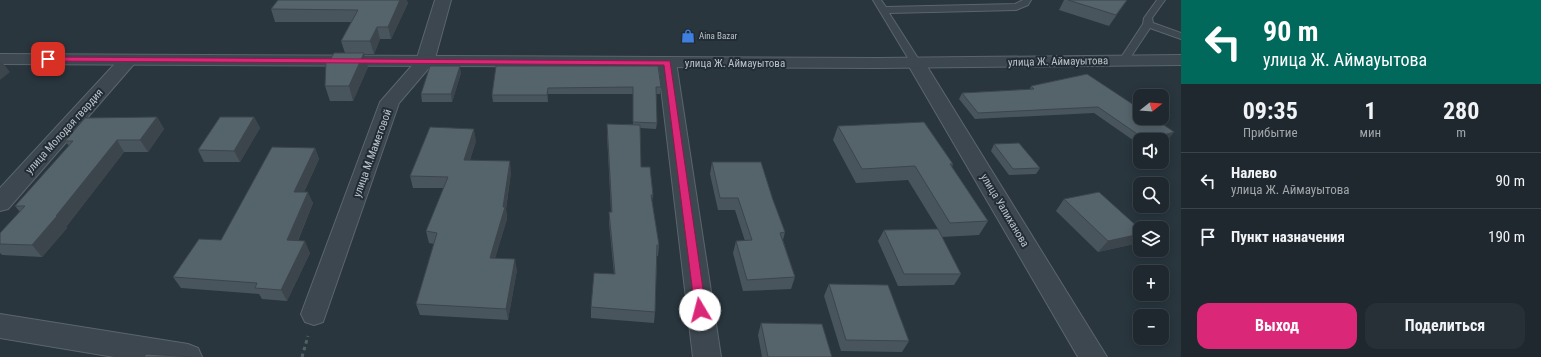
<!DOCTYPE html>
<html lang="ru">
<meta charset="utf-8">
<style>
body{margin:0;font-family:"Roboto Condensed",sans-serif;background:#273036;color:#f1f3f6;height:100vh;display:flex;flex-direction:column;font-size:15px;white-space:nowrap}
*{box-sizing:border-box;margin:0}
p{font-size:13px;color:#a1a6aa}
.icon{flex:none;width:22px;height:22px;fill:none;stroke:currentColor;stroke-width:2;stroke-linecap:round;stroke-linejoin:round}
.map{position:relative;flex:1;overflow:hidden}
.side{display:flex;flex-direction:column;background:#1f282e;width:360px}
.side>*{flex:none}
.banner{background:#00695c;color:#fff;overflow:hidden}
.needle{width:26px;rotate:73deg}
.buttons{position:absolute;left:1133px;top:89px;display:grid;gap:8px}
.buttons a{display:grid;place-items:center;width:36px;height:36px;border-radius:8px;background:#1f282e;box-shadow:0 2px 10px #0003,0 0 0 1px #3c444a;font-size:20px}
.pin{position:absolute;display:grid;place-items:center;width:34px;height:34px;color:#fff;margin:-17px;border-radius:8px;box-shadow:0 2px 6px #0006}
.me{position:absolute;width:44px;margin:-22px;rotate:352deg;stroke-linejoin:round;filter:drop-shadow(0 0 3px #0008)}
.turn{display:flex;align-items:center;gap:14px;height:84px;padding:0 16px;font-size:18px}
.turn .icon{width:52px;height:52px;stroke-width:2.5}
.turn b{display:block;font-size:28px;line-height:34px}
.eta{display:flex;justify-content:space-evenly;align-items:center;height:68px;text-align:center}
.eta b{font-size:24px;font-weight:700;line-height:28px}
.button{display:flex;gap:8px;margin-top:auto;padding:8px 16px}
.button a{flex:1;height:46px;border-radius:12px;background:#db2777;color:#fff;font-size:16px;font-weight:700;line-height:46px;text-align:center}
.button a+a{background:#273036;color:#f1f3f6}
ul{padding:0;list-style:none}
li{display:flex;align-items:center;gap:12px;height:56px;padding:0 16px;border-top:1px solid #3c444a}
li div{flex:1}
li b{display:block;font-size:15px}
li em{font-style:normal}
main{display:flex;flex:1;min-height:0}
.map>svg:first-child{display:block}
</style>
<main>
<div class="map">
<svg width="1181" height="357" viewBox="0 0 1181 357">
<rect width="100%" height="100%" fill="#29363e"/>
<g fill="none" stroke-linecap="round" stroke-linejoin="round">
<!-- service casing -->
<g stroke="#5b656c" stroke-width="2">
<g id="service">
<path d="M873 0H881L886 7 1015 4 1023 0H1031L1028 5 1016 10 889 13 921 63 916 66 911 63Z"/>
<path d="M1157 0H1165L1152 18 1153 23 1181 33V39L1150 28 1128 61H1122L1120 59 1143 24 1144 18Z"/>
</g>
</g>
<!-- minor casing -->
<g stroke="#5b656c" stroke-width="2">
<g id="minor">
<path d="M435 0H451L434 62 399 103 323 322 314 325 305 322 301 314 380 102 416 61Z"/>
<path d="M128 55 134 56 137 60 134 64 8 209 0 211V188L122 56Z"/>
<path d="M667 57 673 58 676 62 721 357H693L658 62 661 58Z"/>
<path d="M916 58 922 59 925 63 1107 357H1078L907 63 910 59Z"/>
<path d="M0 314 188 344 198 348 202 357H114L0 338Z"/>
</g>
</g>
<!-- tertiary casing -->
<g stroke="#5b656c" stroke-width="2">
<path id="tertiary" d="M0 54 878 58 1181 55V65L878 68 0 64Z"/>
</g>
<!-- path -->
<path stroke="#506261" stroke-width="3" stroke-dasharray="3.5 3.5" stroke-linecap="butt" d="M302 357 308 336"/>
<!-- service -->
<use href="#service" fill="#3d474f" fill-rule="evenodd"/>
<!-- minor -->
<use href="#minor" fill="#3d474f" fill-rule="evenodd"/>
<!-- tertiary -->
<use href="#tertiary" fill="#3d474f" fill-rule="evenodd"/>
</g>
<!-- wall -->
<g fill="#49555c">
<path d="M1064 0H1127L1109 26 1059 10Z"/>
<path d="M408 3 391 39H380L374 54H364L368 67 353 101H330L325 86 330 60 345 53 341 41 351 22H275L271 9Z"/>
<path d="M496 66 661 87 660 94H656L657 123 656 129 640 128 641 167 653 195 652 201 659 245 658 256H657L655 312 654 323 591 318V307L614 274 609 223V212H611L607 135V124H633V94H548V102H493L492 95Z"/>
<path d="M461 73 452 102H422L421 94Z"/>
<path d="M1087 74 1174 132 1169 138 1162 140H1140V145L1094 113 975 119 959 99 962 93 1030 89 1031 86Z"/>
<path d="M157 117 164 129 148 152H124L66 227 67 228 42 257 2 255 0 253V233L20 212 15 206 69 146 65 141Z"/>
<path d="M254 117 260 128 240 162H204L198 150Z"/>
<path d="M838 126 953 164 952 167 988 221 979 235 942 237 961 274 954 285 898 286 878 241 884 230 938 229 908 180 856 183 833 140Z"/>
<path d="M476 141 470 160 511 172 506 209 507 219 495 258 517 270 508 320 420 315 416 304 434 244 429 243 426 231 444 188H413L410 176Z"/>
<path d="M994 144 1040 168 1036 174 1009 175 991 151Z"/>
<path d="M315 148 319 159 304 192 313 203 298 241 310 253 287 301 262 299 259 294 181 288 173 277 221 240Z"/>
<path d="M712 162 773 200 785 232 783 240 795 277 791 289 743 291 733 253 736 241H745L735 210H718L710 174Z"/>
<path d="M1064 199 1134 244 1098 252 1056 211Z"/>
<path d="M829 284 909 341 902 352 841 351 824 296Z"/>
<path d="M761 323 832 357H762L758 335Z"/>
</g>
<!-- shaded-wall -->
<g fill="#3c454b">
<path d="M400 0H407L408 3 391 39 388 27Z"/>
<path d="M377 27 380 39 374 54 370 41Z"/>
<path d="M364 53 368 67 353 101 349 86Z"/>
<path d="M1 61 10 72 0 80V62Z"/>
<path d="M460 66 461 73 452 102 451 94Z"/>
<path d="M548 88V102L547 95Z"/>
<path d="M157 117 164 129 148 152 140 140Z"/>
<path d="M254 117 260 128 240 162 234 151Z"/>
<path d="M474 129 476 141 466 172 464 160Z"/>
<path d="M1174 132 1169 138 1162 140H1146Z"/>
<path d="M117 140 124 152 66 227 67 228 42 257 32 245Z"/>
<path d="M315 148 319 159 299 203 294 192Z"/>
<path d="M510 161 511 172 506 209 507 219 492 269 490 258Z"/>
<path d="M308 192 313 203 293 252 287 240Z"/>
<path d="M1140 234V238L1134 244 1098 252 1108 241Z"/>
<path d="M305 241 310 253 287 301 281 290Z"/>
<path d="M515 259 517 270 508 320 506 309Z"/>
</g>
<!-- building -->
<g fill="#55636b" stroke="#3c454b">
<path d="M278 0H400L388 27H377L370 41H341L358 10 271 9Z"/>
<path d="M1068 0H1127L1116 15Z"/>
<path d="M334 53H364L349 86H325L326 60H330Z"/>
<path d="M430 66H460L451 94H421Z"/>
<path d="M496 66H658L661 87H656L657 123 633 122V87L548 88 547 95H492Z"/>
<path d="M1087 74 1140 109V118H1154L1174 132 1146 140 1098 107 978 113 962 93 1034 89 1031 86Z"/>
<path d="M157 117 140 140H117L56 216H57L32 245 0 244V233L25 206H15L73 141H65L85 118Z"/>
<path d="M220 117H254L234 151 198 150Z"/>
<path d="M924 122 953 164H950L988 221 950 223 915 166 862 169 838 126Z"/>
<path d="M607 124 640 125 641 167H650L653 195H651L659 245H657L655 312 591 307 594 273 615 274 609 212H612Z"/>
<path d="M430 127 474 129 464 160 510 161 503 207H505L490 258 515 259 506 309 416 304 437 233 426 231 448 177 410 176Z"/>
<path d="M1019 143 1040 168 1013 169 994 144Z"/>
<path d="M272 147 315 148 294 192H308L287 240 305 241 281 290 255 288 257 283 173 277 199 239 221 240Z"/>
<path d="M712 162H761L773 200 785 232 780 233 795 277 747 280 736 241 752 240 738 198H720Z"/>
<path d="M1099 192 1140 229V234L1108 241 1064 199Z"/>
<path d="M938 229 961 274H904L884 230Z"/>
<path d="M829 284 888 285 909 341 846 340Z"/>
<path d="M761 323 822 324 832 357H768Z"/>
<path d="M146 354 193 357H144Z"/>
</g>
<!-- route -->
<path fill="#db2777" stroke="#8e194d" d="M45 57 670 61 706 310 704 314 700 315 697 314 695 310 664 65 48 61H45Z"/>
<!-- icons -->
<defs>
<g id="shop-bare" transform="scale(1.08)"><path d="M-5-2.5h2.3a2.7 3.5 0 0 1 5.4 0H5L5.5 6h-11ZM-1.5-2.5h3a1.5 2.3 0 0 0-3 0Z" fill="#3f7fe0" stroke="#222c34" stroke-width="2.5" paint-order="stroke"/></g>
</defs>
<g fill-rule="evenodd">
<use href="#shop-bare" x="688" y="36"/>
</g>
<g text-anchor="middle" stroke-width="4" stroke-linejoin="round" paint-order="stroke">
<!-- far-poi labels -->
<g font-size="9" fill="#bac2c9" stroke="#222c34" text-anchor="start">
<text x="699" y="39">Aina Bazar</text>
</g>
<!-- street labels -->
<g font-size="11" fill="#bac2c9" stroke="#222c34">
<text transform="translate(1058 61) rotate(-1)" y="4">улица Ж. Аймауытова</text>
<text x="735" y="67">улица Ж. Аймауытова</text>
<text transform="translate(64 131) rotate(-48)" y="4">улица Молодая гвардия</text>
<text transform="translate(372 153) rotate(-70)" y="4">улица М.Маметовой</text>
<text transform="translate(1005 210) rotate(59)" y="4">улица Уалиханова</text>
</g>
</g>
</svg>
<div class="buttons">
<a><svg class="needle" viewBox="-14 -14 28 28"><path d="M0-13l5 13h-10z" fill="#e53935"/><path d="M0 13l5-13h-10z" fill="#a1a6aa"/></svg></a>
<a><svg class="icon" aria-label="sound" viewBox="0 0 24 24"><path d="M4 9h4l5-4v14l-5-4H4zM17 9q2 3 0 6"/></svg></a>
<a><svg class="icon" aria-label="search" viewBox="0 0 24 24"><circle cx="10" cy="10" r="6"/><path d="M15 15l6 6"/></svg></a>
<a><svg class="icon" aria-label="layers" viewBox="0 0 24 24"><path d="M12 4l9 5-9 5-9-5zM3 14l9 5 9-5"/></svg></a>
<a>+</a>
<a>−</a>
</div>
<div class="pin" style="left:48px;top:59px;background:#d93025"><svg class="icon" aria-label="arrive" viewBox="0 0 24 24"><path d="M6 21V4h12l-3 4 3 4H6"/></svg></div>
<svg class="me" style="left:700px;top:310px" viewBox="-20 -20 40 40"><circle r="19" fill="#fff"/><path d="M0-13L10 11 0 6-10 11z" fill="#db2777"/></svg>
</div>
<section class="side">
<div class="banner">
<div class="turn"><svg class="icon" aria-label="left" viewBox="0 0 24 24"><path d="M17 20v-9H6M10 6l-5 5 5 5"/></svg><div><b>90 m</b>улица Ж. Аймауытова</div></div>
</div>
<div class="eta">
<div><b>09:35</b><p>Прибытие</p></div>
<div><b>1</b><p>мин</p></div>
<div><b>280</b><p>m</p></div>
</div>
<ul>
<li><svg class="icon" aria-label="left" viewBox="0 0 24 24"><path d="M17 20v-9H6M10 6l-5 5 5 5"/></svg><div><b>Налево</b><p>улица Ж. Аймауытова</p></div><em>90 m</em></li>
<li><svg class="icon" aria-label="arrive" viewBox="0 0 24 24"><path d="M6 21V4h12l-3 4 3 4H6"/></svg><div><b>Пункт назначения</b></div><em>190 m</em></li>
</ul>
<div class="button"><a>Выход</a><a>Поделиться</a></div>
</section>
</main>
